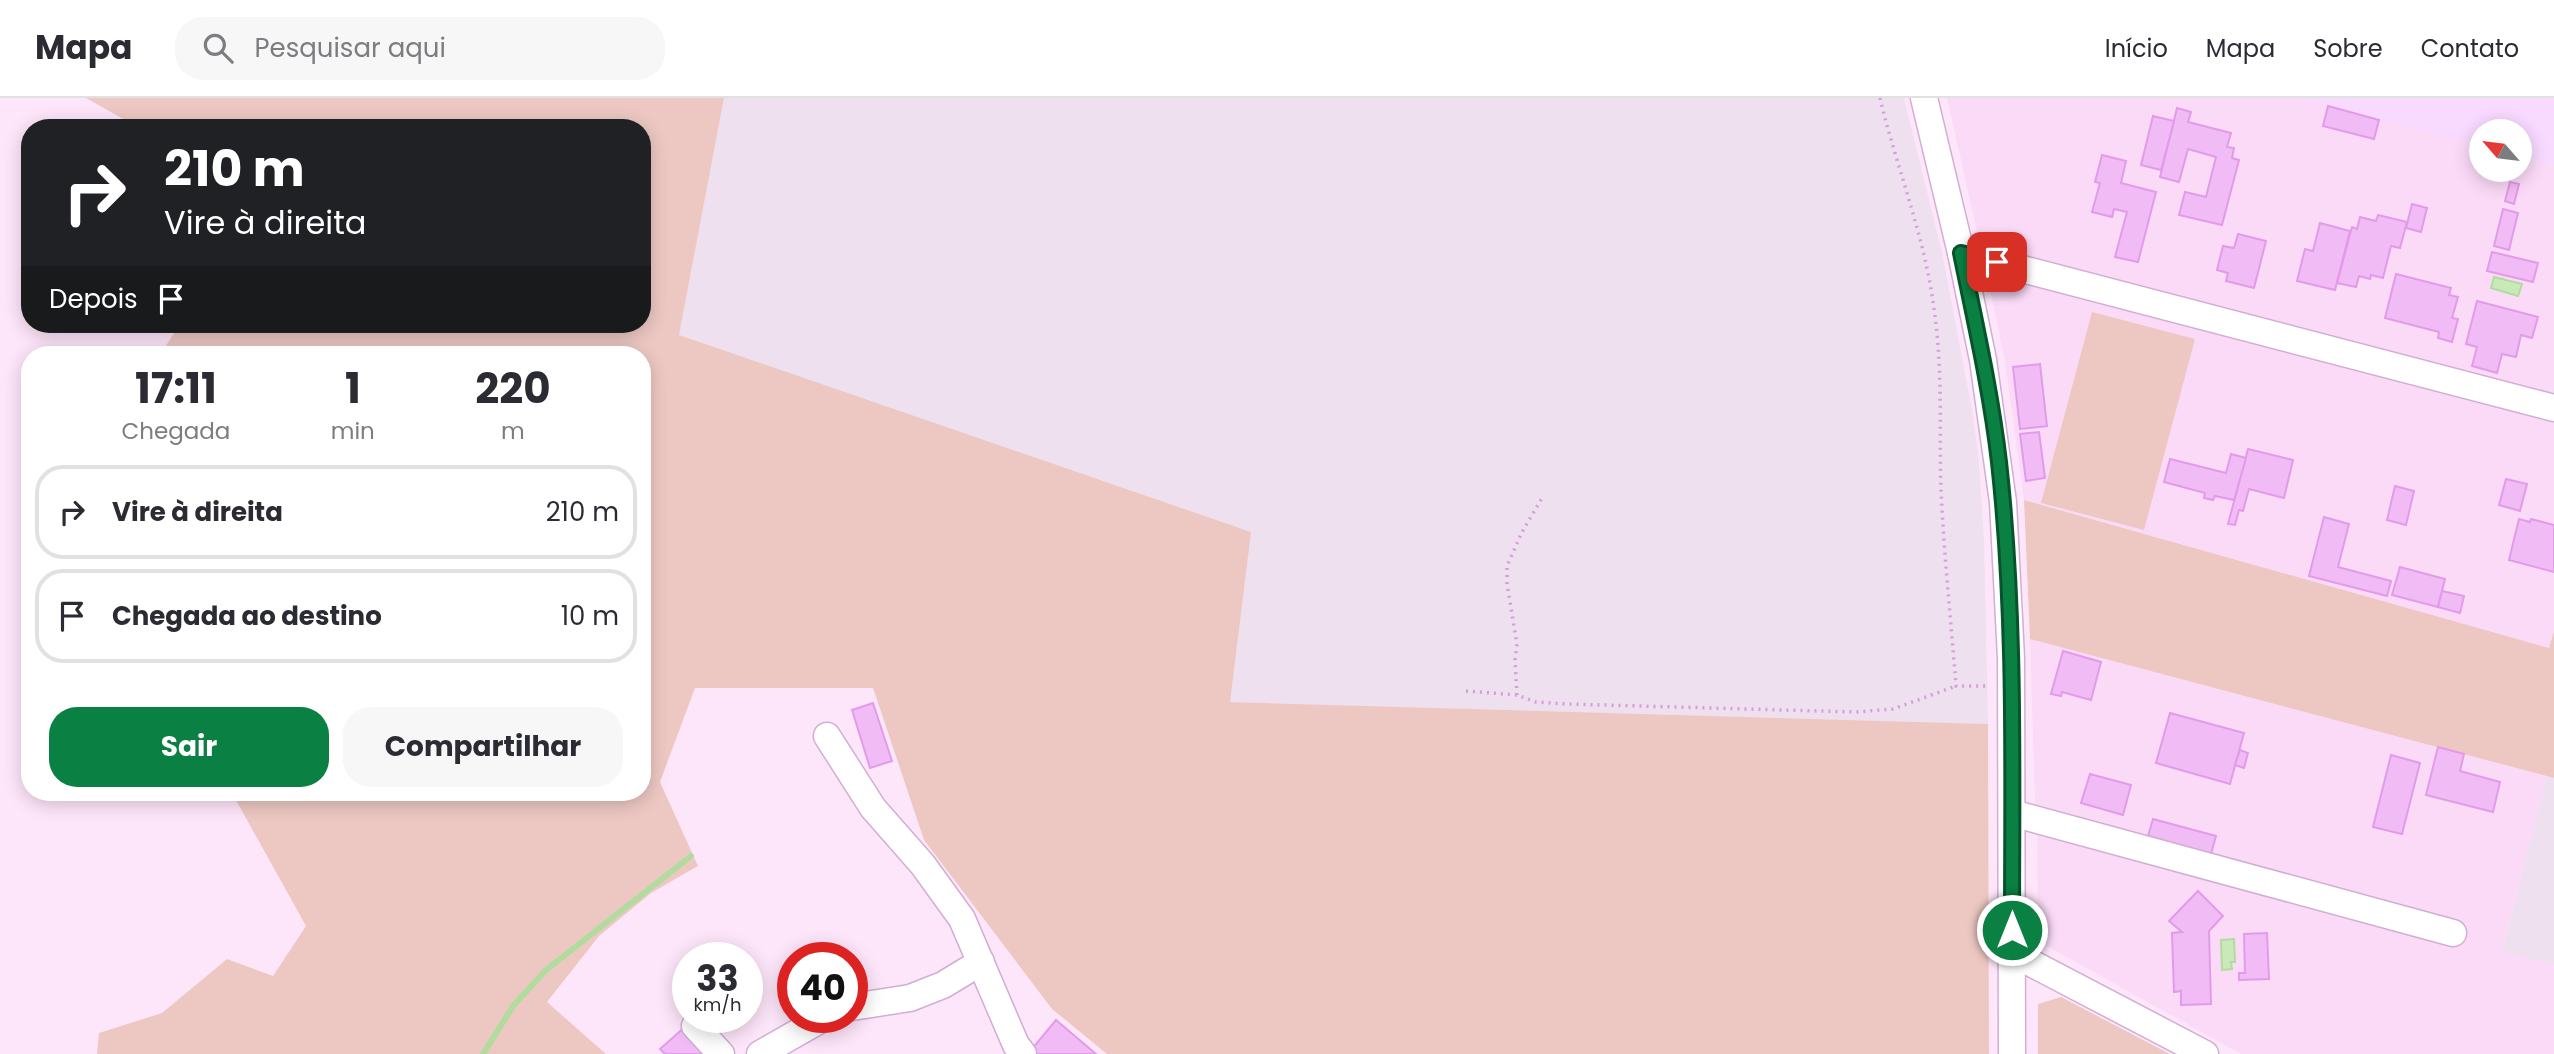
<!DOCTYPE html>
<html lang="pt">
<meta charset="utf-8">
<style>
body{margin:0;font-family:Poppins,sans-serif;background:#f7f7f7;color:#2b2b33;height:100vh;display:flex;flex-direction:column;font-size:26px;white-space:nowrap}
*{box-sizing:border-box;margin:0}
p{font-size:23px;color:#7c7c81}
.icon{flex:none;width:38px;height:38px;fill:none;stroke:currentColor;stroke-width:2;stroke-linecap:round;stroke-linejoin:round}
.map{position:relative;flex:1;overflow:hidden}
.side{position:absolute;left:21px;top:248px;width:630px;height:455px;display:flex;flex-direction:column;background:#fff;border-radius:28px;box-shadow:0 4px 18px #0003}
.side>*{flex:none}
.guide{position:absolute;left:21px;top:21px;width:630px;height:214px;border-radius:28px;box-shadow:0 4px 18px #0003;background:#202124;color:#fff;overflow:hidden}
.needle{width:46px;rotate:298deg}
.buttons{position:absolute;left:2469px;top:21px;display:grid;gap:14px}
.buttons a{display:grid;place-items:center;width:63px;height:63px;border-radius:50%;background:#fff;box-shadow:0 4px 18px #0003;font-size:35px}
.speed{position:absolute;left:672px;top:844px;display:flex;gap:14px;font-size:35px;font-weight:700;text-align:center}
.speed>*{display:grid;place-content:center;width:91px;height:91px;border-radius:50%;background:#fff;box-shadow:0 4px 18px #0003;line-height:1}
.speed small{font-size:18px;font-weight:400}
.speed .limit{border:10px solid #d22;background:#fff;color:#111}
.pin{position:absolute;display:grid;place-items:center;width:60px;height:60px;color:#fff;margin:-30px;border-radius:14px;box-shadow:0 4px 10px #0006}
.me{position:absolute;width:77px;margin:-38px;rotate:0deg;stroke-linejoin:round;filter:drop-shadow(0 0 5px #0008)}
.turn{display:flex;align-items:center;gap:24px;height:147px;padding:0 28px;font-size:32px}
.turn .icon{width:91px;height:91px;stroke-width:2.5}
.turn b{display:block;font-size:49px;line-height:60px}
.then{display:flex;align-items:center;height:66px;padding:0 28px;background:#0003;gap:14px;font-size:26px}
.eta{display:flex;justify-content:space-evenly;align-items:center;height:119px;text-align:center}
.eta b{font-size:42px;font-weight:700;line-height:49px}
.button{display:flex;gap:14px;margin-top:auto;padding:14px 28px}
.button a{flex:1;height:80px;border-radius:28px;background:#0b8043;color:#fff;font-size:28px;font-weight:700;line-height:80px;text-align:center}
.button a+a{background:#f7f7f7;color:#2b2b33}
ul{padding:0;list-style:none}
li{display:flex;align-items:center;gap:21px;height:94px;margin:0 14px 10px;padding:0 14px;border:4px solid #e1e1e2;border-radius:28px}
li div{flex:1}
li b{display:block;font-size:26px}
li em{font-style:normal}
header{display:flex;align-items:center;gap:42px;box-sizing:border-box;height:98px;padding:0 35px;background:#fff;border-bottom:2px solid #e1e1e2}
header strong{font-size:33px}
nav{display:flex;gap:38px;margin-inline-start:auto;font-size:24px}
.search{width:490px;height:63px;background:#f7f7f7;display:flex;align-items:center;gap:18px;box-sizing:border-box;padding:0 24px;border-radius:28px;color:#7c7c81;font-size:26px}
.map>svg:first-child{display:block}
</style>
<header>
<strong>Mapa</strong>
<div class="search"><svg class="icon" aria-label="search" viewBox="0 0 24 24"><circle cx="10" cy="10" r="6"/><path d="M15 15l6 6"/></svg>Pesquisar aqui</div>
<nav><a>Início</a><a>Mapa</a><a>Sobre</a><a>Contato</a></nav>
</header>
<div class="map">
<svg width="2554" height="956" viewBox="0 0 2554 956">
<rect width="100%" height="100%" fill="#fee6fa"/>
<!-- residential -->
<g fill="#fbdaf8">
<path d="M1947 0H2300L2481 48 2482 72H2520V58L2554 67V533L2549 550 2024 402 2004 258 1988 182 1995 175 1980 147Z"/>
<path d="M2030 541 2547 678 2502 853 2554 866V956H2241L2038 843 2037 734 2053 716 2035 707Z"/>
</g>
<!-- commercial -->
<path fill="#f8d9ff" d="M2300 0H2554V67L2520 58V33H2482L2481 48Z"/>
<!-- industrial -->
<g fill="#eee0ee">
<path d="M724 0H1904L1943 159 1973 318 1979 365 1984 442 1988 626 1230 604 679 237Z"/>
<path d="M2547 678 2554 680V866L2502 854Z"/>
</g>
<!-- green -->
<g fill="#edc8c3">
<path d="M86 0H724L679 237 1251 434 1230 604 1988 626 1989 956H1107L1052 911 924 742 873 590H695L660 684 698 768 651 795 599 838 547 904 606 956H97L99 935 162 915 227 861 273 878 306 828 232 695H642V257H160L180 226H642V30H139Z"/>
<path d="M2092 214 2195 241 2144 432 2041 405Z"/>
<path d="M2024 402 2549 550 2554 533V680L2030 541Z"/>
<path d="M2061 899 2170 956H2038V906Z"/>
</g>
<!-- water -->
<g fill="#c9e9b9" stroke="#b2dc9e" stroke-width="2">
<path d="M2494 179 2522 186 2518 198 2491 190Z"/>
<path d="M2234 841 2235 864H2231L2232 871 2222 872 2221 842Z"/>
</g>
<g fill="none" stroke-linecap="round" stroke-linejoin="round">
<!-- stream -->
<path stroke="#b2dc9e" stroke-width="6" d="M483 956 513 908 546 872 691 758"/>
</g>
<!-- building -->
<g fill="#f1bcf5" stroke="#e29be9" stroke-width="2">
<path d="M2328 8 2379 22 2374 41 2323 28Z"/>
<path d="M2177 10 2191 14 2188 24 2231 35 2227 49 2234 50 2232 60 2239 62 2222 127 2179 117 2185 94 2206 99 2216 59 2188 51 2179 84 2160 79Z"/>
<path d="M2153 18 2174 23 2161 72 2141 67Z"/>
<path d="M2102 57 2126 63 2121 85 2156 94 2138 164 2115 159 2127 114 2114 111 2112 119 2092 114 2100 85 2095 84Z"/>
<path d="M2510 84 2519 86 2514 106 2505 103Z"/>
<path d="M2412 106 2427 110 2421 134 2406 130Z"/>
<path d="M2503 111 2518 115 2509 152 2494 148Z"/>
<path d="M2378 117 2407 124 2400 150 2391 148 2383 180 2371 177 2370 181 2359 178 2356 189 2337 185 2352 129 2357 131 2360 119 2376 123Z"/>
<path d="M2320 125 2350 133 2335 192 2297 183 2305 151 2313 153Z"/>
<path d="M2238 136 2266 143 2254 190 2226 183 2228 175 2217 172 2223 148 2234 150Z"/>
<path d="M2492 154 2538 165 2533 184 2487 173Z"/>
<path d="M2396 176 2451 190 2449 197 2458 199 2452 220 2458 221 2452 244 2438 240 2439 234 2385 220Z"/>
<path d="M2477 203 2538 219 2532 240 2521 237 2516 259 2502 256 2497 275 2472 268 2477 249 2466 246Z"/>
<path d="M2040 266 2047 328 2020 331 2013 269Z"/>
<path d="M2039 334 2045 380 2026 383 2020 336Z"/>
<path d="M2248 351 2293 362 2284 400 2249 391 2243 413 2239 412 2235 427 2228 426Z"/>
<path d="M2231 356 2246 360 2234 402 2215 398 2213 402 2204 400 2205 395 2164 384 2170 361 2226 375Z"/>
<path d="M2506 381 2527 386 2520 413 2499 407Z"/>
<path d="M2395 388 2414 393 2406 427 2387 422Z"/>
<path d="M2324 419 2349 426 2338 469 2391 483 2387 498 2309 478Z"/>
<path d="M2519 421 2530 424 2531 421 2554 427V474L2509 462Z"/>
<path d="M2400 469 2445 481 2438 509 2392 497Z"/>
<path d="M2442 493 2464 498 2460 515 2438 509Z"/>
<path d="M2063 553 2101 564 2091 602 2062 594 2061 598 2051 596Z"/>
<path d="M873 605 892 663 870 670 852 612Z"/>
<path d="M2170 615 2244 635 2230 686 2156 665Z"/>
<path d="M2438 649 2464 656 2460 673 2500 684 2493 714 2426 697Z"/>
<path d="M2240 652 2248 655 2244 670 2235 667Z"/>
<path d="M2391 657 2420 665 2402 736 2373 729Z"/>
<path d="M2090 676 2131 687 2123 717 2081 705Z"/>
<path d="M2153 721 2216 738 2211 756 2148 738Z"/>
<path d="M2198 793 2223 818 2209 833 2211 906 2181 907V893L2174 894 2172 835 2182 834 2169 823Z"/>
<path d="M2267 835 2269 881 2239 882V875H2245L2244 836Z"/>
<path d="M1056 922 1096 956H1036L1031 952Z"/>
<path d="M686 928 710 956H665L660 951Z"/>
</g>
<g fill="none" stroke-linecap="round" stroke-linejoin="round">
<!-- minor casing -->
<g stroke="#d1aed3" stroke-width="29">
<g id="minor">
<path d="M1924 0 1961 155 1983 262 2003 404 2011 560 2012 956"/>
<path d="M1961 155 2554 310"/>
<path d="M827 638 873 710 923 767 962 821 1016 947 1023 956"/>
<path d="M2012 715 2453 835"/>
<path d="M2012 855 2205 956"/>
<path d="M852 909 910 900 943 887 981 864"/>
<path d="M695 928 721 956"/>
<path d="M760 956 825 919"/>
</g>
</g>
<!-- path -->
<g stroke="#d59eda" stroke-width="3.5" stroke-dasharray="2 5" stroke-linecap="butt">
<path d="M1880 0C1897 71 1925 139 1934 211 1943 271 1939 331 1941 392 1944 457 1951 523 1956 588H1987"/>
<path d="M1466 593 1517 597 1536 604 1567 606 1856 614 1893 611 1956 588"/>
<path d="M1517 597 1515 562 1517 546 1507 486V468L1522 434 1542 400"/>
</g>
<!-- minor -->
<use href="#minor" stroke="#fff" stroke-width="26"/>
</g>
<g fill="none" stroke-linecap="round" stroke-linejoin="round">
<!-- route casing -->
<g stroke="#07532c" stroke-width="18">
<path id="route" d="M1997 164 1961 155C1975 224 1991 294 1999 364 2016 519 2012 676 2012 832"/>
</g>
<!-- route -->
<use href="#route" stroke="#0b8043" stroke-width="12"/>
</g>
</svg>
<div class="buttons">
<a><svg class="needle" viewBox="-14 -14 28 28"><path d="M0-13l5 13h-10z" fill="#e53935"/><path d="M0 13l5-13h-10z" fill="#7c7c81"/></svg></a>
</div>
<div class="speed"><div>33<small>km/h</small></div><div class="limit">40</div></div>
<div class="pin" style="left:1997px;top:164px;background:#d93025"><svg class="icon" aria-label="arrive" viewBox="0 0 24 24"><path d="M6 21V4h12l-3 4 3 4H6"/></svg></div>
<svg class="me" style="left:2012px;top:832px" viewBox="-20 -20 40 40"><circle r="17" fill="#0b8043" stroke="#fff" stroke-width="3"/><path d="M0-11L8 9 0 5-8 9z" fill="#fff"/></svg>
<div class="guide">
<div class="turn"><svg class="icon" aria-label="right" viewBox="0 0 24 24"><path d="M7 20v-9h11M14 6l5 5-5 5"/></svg><div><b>210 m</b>Vire à direita</div></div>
<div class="then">Depois<svg class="icon" aria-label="arrive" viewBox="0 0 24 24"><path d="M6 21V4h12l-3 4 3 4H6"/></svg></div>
</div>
<section class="side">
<div class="eta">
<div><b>17:11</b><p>Chegada</p></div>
<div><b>1</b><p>min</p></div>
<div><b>220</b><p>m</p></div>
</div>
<ul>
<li><svg class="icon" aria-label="right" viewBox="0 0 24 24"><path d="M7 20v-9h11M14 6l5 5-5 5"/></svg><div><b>Vire à direita</b></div><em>210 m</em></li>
<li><svg class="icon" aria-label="arrive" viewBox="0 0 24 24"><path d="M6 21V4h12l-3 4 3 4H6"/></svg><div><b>Chegada ao destino</b></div><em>10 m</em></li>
</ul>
<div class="button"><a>Sair</a><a>Compartilhar</a></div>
</section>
</div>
